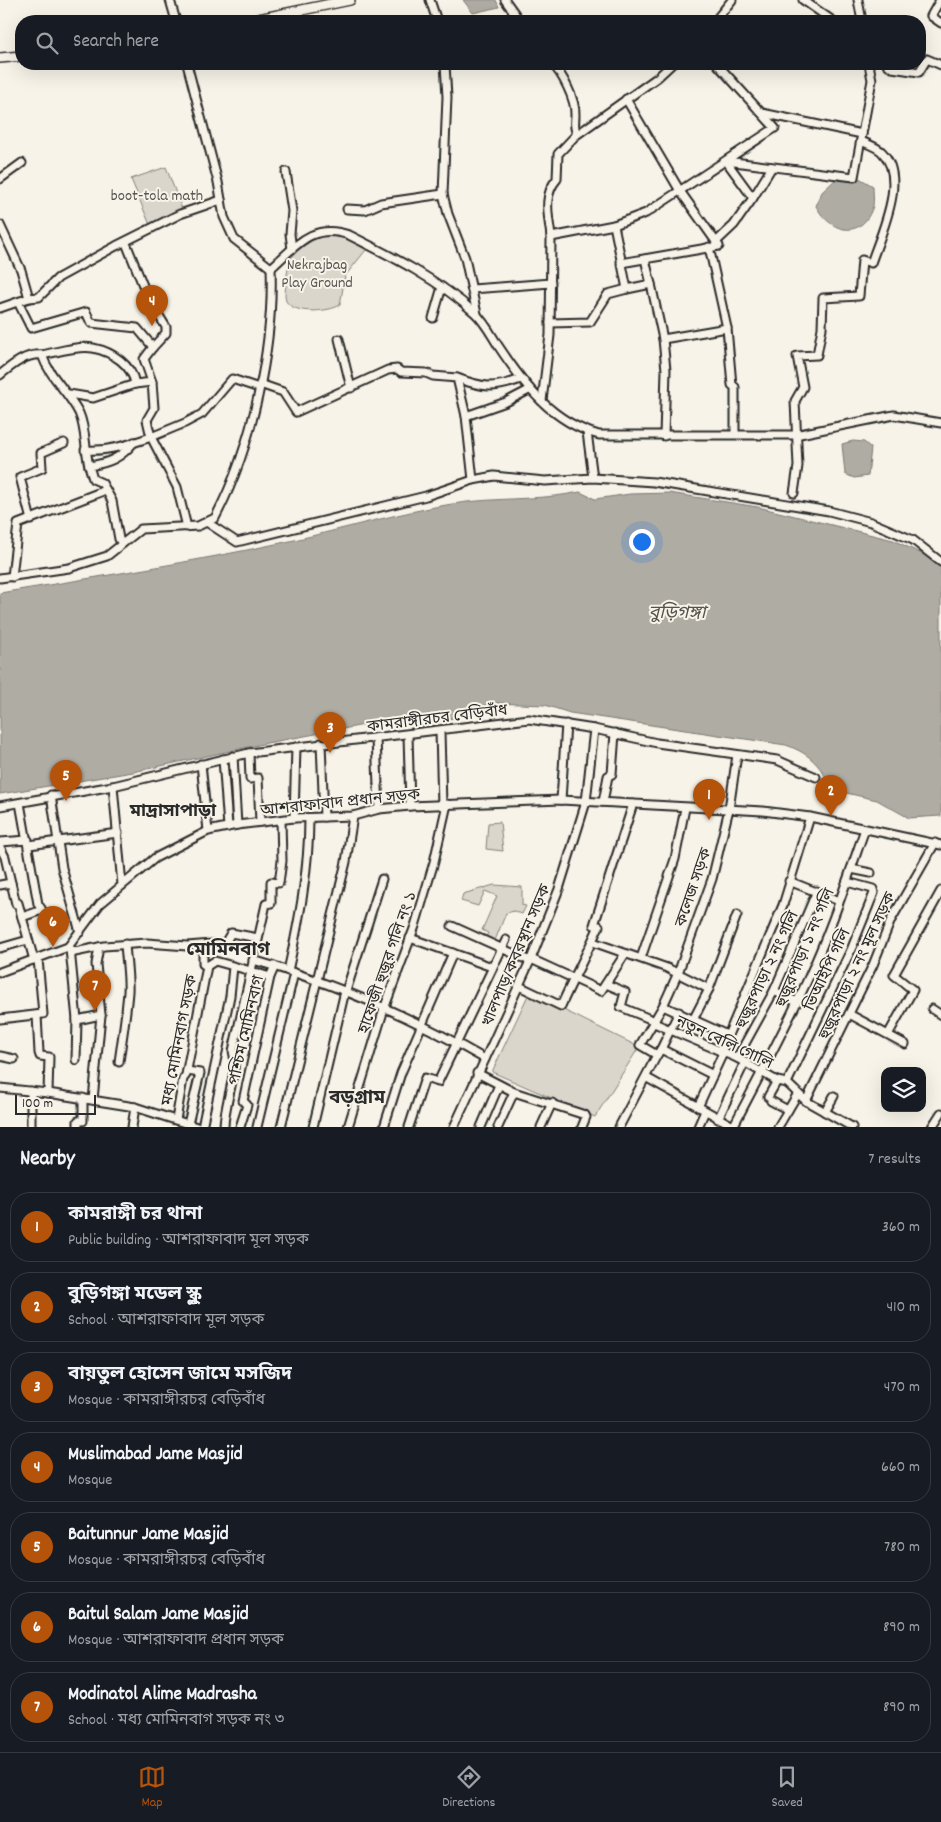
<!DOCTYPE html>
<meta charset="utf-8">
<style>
:root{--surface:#171b24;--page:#242831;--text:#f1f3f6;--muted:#9ea1a6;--line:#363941;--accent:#b45309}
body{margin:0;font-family:Dekko,"Noto Sans Bengali",sans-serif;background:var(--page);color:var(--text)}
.controls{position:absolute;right:15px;bottom:15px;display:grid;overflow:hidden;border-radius:10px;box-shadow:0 5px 20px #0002}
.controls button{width:45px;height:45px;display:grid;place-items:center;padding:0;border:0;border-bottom:1px solid var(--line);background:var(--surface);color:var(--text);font:25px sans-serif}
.scale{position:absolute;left:15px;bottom:12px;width:81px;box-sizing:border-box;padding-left:5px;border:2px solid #2b2b2b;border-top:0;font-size:14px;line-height:18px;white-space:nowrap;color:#2b2b2b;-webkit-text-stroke:4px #f7f3e8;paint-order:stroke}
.you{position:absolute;left:641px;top:541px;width:18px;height:18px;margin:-12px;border:4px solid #fff;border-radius:50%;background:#1a73e8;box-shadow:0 0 0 8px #1a73e833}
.badge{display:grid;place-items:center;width:32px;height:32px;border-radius:50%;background:var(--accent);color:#fff;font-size:16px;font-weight:700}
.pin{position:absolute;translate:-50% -41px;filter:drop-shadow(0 1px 2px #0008)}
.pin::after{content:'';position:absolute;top:26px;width:18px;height:15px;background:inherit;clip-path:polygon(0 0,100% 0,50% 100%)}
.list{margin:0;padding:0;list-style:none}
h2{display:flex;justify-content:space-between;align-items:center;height:65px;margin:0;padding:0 20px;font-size:21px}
h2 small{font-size:16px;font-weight:400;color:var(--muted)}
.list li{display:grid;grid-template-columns:32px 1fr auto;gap:15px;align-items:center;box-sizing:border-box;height:70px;margin:0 10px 10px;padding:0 10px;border:1px solid var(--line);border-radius:20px}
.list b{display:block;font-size:19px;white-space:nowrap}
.list p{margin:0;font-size:16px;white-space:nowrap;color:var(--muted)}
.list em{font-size:16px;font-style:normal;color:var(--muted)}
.icon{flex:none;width:28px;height:28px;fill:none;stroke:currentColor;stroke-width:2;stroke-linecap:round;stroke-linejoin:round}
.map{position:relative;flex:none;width:941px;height:1127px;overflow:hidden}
.search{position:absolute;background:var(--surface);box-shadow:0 5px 20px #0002;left:15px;right:15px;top:15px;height:55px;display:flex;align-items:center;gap:12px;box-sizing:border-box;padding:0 18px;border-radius:20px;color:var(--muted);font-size:19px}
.sheet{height:625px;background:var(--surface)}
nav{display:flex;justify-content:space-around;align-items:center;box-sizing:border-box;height:70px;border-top:1px solid var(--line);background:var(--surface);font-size:14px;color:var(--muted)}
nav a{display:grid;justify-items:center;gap:2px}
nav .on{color:var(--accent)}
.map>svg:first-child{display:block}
.green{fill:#dad6cc;stroke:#82807c}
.water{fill:#afaca4;stroke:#7a7874}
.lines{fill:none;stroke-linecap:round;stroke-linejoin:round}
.minor-casing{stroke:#2b2b2b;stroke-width:11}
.major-casing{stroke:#2b2b2b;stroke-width:12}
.minor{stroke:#f7f3e8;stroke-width:7}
.major{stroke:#f7f3e8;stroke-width:9}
.labels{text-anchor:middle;stroke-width:4;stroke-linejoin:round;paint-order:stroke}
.park-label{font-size:16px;fill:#575653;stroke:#f7f3e8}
.street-label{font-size:16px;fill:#2b2b2b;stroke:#f7f3e8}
.water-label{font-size:18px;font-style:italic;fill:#53524f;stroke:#f7f3e8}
.neighbourhood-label{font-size:18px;font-weight:bold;fill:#2b2b2b;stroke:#f7f3e8}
.quarter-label{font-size:19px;font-weight:bold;fill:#2b2b2b;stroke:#f7f3e8}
</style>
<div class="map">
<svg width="941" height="1127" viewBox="0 0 941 1127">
<rect width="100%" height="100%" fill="#f7f3e8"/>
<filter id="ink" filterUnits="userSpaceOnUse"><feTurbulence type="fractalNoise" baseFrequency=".02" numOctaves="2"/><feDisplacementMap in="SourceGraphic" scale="10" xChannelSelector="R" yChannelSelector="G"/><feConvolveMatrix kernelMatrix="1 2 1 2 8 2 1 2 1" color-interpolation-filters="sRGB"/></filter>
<g filter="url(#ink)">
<g class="green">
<path d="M166 167 182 209 150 225 131 179Z"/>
<path d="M325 236C343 236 352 240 366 250L345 276 340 305C329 312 294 315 286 301 284 295 286 287 286 281 289 255 298 241 325 236Z"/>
<path d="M500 822 503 851 486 849 488 823Z"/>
<path d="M494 885 522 887V905L526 906 522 914 514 911 506 913 494 943 485 939 488 933 482 930 497 896 485 891 478 906 461 901 463 894Z"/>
<path d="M529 993 639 1047 595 1117 492 1072Z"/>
</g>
<g class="water">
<path d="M463 0H496L499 7 473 13Z"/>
<path d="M837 178H859L873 186C873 192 874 200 873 206 862 241 830 233 816 206L822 192Z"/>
<path d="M853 441 864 442 871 448 868 476 854 478 845 474 842 444Z"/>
<path d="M580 492 595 499 630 494 669 493 758 507 893 540 941 563V816L909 818 877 800 833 790C820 766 813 755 786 745L570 713 545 705 494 703 453 718 435 721 375 723 267 743 133 772 0 794V593C97 577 194 562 290 541 344 529 397 513 452 504 495 497 537 501 580 492Z"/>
</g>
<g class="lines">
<g class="minor-casing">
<g id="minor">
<path d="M170 0 176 21"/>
<path d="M430 0 437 21"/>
<path d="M505 0 520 21"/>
<path d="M803 0 833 21"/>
<path d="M858 0 862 21"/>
<path d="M940 0 931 16 941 23"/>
<path d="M715 21 732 0"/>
<path d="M187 64 218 182 224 217 234 239 271 268"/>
<path d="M445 64 447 97 443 194 448 214 465 258 477 314"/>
<path d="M552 64C562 73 576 100 575 115 575 123 573 126 577 134"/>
<path d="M887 64 892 68 919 72 927 59 941 65"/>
<path d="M762 113 862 134"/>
<path d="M726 161 854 177 872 80 869 64"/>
<path d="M286 172 292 211 290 234 292 249"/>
<path d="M0 179 22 163"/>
<path d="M753 198 772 167"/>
<path d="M347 209 365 210 381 203 443 194"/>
<path d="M0 225 21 270 29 298 0 308"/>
<path d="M614 225 627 289 651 284 645 259"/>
<path d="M551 237C549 217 542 196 557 179L558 154 575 136 658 77 672 64"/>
<path d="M716 242 734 225 753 198 726 161"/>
<path d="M709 247 727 328 732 385 735 387V434"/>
<path d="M621 263 719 246 680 191 626 99"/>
<path d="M651 284 663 339"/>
<path d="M472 289 551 283"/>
<path d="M29 298 39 297 58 278 116 246 180 214 221 200"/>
<path d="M18 302 31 328 86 312 91 323 137 328 153 347 166 333V327L148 298 126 243"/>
<path d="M433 318 442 287"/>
<path d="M550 323 590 322 608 294 627 289"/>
<path d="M339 339 351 388"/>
<path d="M42 355C57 352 79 345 93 348 113 352 132 365 135 384"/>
<path d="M0 375C11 366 26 353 42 355 50 378 68 391 79 413 86 428 85 450 89 466"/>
<path d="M457 378C483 388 494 389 521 379"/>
<path d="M260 384 283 392 296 412 388 370 397 369 401 372 426 373 433 376 457 378 466 416 506 402 529 390"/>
<path d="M69 394 93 398 135 384 152 382 144 359 153 347"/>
<path d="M542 401 550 335 551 237 614 225 646 213 775 128 717 64"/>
<path d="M466 416 473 480"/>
<path d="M664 436 666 370 663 339 727 328"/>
<path d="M85 450C108 452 130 444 151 437L147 420 154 408 152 382"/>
<path d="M593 478 654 482 829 511 871 522 913 540 941 562"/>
<path d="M794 493 798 466 795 401 803 387 797 356 817 355 822 328 823 298 859 296 862 260 871 263C881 233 908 179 882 152 877 147 868 144 861 141"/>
<path d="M31 520 20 477 42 468 41 453 64 443"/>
<path d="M208 523 237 542 426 496 473 480 494 476 545 481 593 478 587 432"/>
<path d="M187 527 177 487 151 437 185 423 202 414 232 379 259 388"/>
<path d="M122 544 119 539 112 501 102 483 93 479 89 466C109 463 121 458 134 442"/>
<path d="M12 577 18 524 106 490"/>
<path d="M0 578 69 568 107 556 141 529 198 526 215 518C252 448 274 347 271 268 296 246 312 222 349 235 393 257 439 280 475 313 485 322 492 336 499 347 525 386 552 422 599 435H795L894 415 941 423"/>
<path d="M440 731 442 806"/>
<path d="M408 735 410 806"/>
<path d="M376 739 379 809"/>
<path d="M321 743 324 817"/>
<path d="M249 753 250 779 258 778 260 822"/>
<path d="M233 756 237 825"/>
<path d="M223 759 228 827"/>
<path d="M201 764 208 831"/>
<path d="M113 786 122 885"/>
<path d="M51 795 62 868 80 932"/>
<path d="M561 800 566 724"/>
<path d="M603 802 608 776 612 774 615 733"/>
<path d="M20 803 38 904 42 910 22 917"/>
<path d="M0 806 113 786 249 753 529 719 594 729 657 743 777 760 816 777"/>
<path d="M294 818 296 747"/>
<path d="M0 842 28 840"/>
<path d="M29 845 118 833"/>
<path d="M0 847 5 857 16 904 18 903 34 960"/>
<path d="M851 869 871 873"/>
<path d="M789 881 839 901"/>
<path d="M0 885 11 883"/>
<path d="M452 926 530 961"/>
<path d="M410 938 492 967"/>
<path d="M593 942 667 968 709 989"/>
<path d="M203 945V964L207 966 215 961 251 971 233 1051C239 1071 224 1103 224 1127"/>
<path d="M68 947 75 952 104 946 147 943 187 946 225 943 231 933 258 938"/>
<path d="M0 948 28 940"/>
<path d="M70 949 77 1020 76 1060"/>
<path d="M641 958 675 859 685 808"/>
<path d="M531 959 601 991 625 954"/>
<path d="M253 960C334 983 412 1017 485 1059"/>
<path d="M288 971C299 921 309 870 309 818"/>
<path d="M0 972 68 947 100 904 155 858 208 831 237 825 294 818 353 816 379 809 410 806 561 800 763 811 810 817 941 845"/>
<path d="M270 977 251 971 266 904 271 903V882L279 883 282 861 281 820"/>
<path d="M606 984 625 992 621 1007 655 1021"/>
<path d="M519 986 561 1006C573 979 587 953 599 926L594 925 633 804"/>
<path d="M346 991 382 879"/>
<path d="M774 991 797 1002"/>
<path d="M663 1006 727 1035"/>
<path d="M932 1009 941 1015"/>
<path d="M849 1014 905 1044"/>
<path d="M37 1015 39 1053 40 1056 49 1057 48 1093"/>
<path d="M0 1019 43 1014 38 959"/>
<path d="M77 1020 101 1015"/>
<path d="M693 1020 709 989 737 915"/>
<path d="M654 1023 737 1058 777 1081 787 1083 806 1101 852 1127"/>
<path d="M889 1033 913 990 894 975 941 891"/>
<path d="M661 1049 679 1012"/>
<path d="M721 1052 783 905 810 817"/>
<path d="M657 1055 661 1049 713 1075"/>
<path d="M0 1056 14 1059"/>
<path d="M737 1058 774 991 817 891"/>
<path d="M119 1062C122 1040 126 1016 128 992 129 977 126 960 125 944"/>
<path d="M187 1071 200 1073 188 1124"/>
<path d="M477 1073 514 1092 585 1115 586 1117 582 1127"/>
<path d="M647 1078 735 1127"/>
<path d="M787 1083 851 950 874 893 873 889 847 882"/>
<path d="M0 1088 48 1093 135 1107 197 1127"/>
<path d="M31 1091V1127"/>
<path d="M768 1097 777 1081"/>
<path d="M93 1100 101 1015 96 964 99 947"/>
<path d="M771 1101 788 1110"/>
<path d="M806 1101 873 965 891 920 935 843"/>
<path d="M698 1107 723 1053"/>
<path d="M825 1112 834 1096"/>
<path d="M718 1119 745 1062"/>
<path d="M176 1120 183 1079 186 1075 207 966"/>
<path d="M78 1127V1121H83V1098"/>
<path d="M132 1127 135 1107"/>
<path d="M202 1127 230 996 233 967"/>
<path d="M240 1127 247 1105 243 1101 270 977 275 966"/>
<path d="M257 1127 294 973"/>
<path d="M281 1127 346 862 353 816"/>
<path d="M313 1127 345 991"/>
<path d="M348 1127 384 1009 415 926 434 862 447 804"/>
<path d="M384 1127 401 1073 453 953"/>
<path d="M409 1127 425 1078 438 1082 506 940"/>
<path d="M454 1127 531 959 559 889 586 802 594 729"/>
<path d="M481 1127 499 1085"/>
<path d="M498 1127 514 1092"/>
<path d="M541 1127 552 1103"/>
<path d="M619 1127 657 1055 640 1045 663 1006 678 973 712 879 729 809 737 755"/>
<path d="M698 1127 705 1111"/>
<path d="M733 1127C758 1079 784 1031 807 981 830 932 847 880 865 829"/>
<path d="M778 1127 797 1095"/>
<path d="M932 1127 941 1113"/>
</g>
</g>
<g class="major-casing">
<g id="major">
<path d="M249 21 350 0"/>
<path d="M0 58 21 56"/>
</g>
</g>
<use href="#minor" class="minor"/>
<use href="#major" class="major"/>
</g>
</g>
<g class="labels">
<g class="park-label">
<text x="157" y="200">boot-tola math</text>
<text x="317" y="269">Nekrajbag<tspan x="317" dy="18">Play Ground</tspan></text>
</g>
<g class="street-label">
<text transform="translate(437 717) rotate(-7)" y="6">কামরাঙ্গীরচর বেড়িবাঁধ</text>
<text transform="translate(340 801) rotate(-6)" y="6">আশরাফাবাদ প্রধান সড়ক</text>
<text transform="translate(692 887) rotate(-71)" y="6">কলেজ সড়ক</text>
<text transform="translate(804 947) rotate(-67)" y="6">হুজুরপাড়া ১ নং গলি</text>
<text transform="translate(515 955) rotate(-67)" y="6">খালপাড়/কবরস্থান সড়ক</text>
<text transform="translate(386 962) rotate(-71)" y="6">হাফেজী হুজুর গলি নং ১</text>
<text transform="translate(856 965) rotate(-65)" y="6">হুজুরপাড়া ২ নং মূল সড়ক</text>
<text transform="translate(766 969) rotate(-65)" y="6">হুজুরপাড়া ২ নং গলি</text>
<text transform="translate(826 969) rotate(-65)" y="6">ভিআইপি গলি</text>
<text transform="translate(245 1030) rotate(-77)" y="6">পশ্চিম মোমিনবাগ</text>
<text transform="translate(178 1040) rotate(-79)" y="6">মধ্য মোমিনবাগ সড়ক</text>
<text transform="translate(725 1041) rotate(25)" y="6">নতুন বেলি গোলি</text>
</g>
<g class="water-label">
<text x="677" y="618">বুড়িগঙ্গা</text>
</g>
<g class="neighbourhood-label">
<text x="173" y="816">মাদ্রাসাপাড়া</text>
</g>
<g class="quarter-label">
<text x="228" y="955">মোমিনবাগ</text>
<text x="357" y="1103">বড়গ্রাম</text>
</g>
</g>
</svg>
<div class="controls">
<button><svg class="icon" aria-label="layers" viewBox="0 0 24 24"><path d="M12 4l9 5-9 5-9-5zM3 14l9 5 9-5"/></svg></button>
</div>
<div class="scale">100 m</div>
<div class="you"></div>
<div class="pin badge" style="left:709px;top:820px">1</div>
<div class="pin badge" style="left:831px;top:816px">2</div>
<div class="pin badge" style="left:330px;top:753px">3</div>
<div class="pin badge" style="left:152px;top:326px">4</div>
<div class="pin badge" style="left:66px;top:801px">5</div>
<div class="pin badge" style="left:53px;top:947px">6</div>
<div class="pin badge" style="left:95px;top:1011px">7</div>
<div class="search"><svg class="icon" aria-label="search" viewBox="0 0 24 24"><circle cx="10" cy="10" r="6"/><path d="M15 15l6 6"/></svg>Search here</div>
</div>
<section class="sheet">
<h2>Nearby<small>7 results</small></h2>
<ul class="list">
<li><span class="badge">1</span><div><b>কামরাঙ্গী চর থানা</b><p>Public building · আশরাফাবাদ মূল সড়ক</p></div><em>360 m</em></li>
<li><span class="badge">2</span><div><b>বুড়িগঙ্গা মডেল স্কুল</b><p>School · আশরাফাবাদ মূল সড়ক</p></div><em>410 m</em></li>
<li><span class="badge">3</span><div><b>বায়তুল হোসেন জামে মসজিদ</b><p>Mosque · কামরাঙ্গীরচর বেড়িবাঁধ</p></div><em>470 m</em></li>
<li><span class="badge">4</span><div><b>Muslimabad Jame Masjid</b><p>Mosque</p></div><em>660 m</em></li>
<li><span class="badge">5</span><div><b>Baitunnur Jame Masjid</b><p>Mosque · কামরাঙ্গীরচর বেড়িবাঁধ</p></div><em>780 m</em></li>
<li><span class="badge">6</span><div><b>Baitul Salam Jame Masjid</b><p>Mosque · আশরাফাবাদ প্রধান সড়ক</p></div><em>890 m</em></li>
<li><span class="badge">7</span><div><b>Modinatol Alime Madrasha</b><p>School · মধ্য মোমিনবাগ সড়ক নং ৩</p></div><em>890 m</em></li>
</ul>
</section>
<nav>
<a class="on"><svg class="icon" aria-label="map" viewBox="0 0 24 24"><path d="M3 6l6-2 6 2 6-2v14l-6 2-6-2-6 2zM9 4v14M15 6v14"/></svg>Map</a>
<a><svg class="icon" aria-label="directions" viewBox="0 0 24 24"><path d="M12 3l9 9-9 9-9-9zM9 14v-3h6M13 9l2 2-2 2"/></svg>Directions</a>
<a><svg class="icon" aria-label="saved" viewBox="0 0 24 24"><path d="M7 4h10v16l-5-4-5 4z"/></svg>Saved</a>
</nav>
